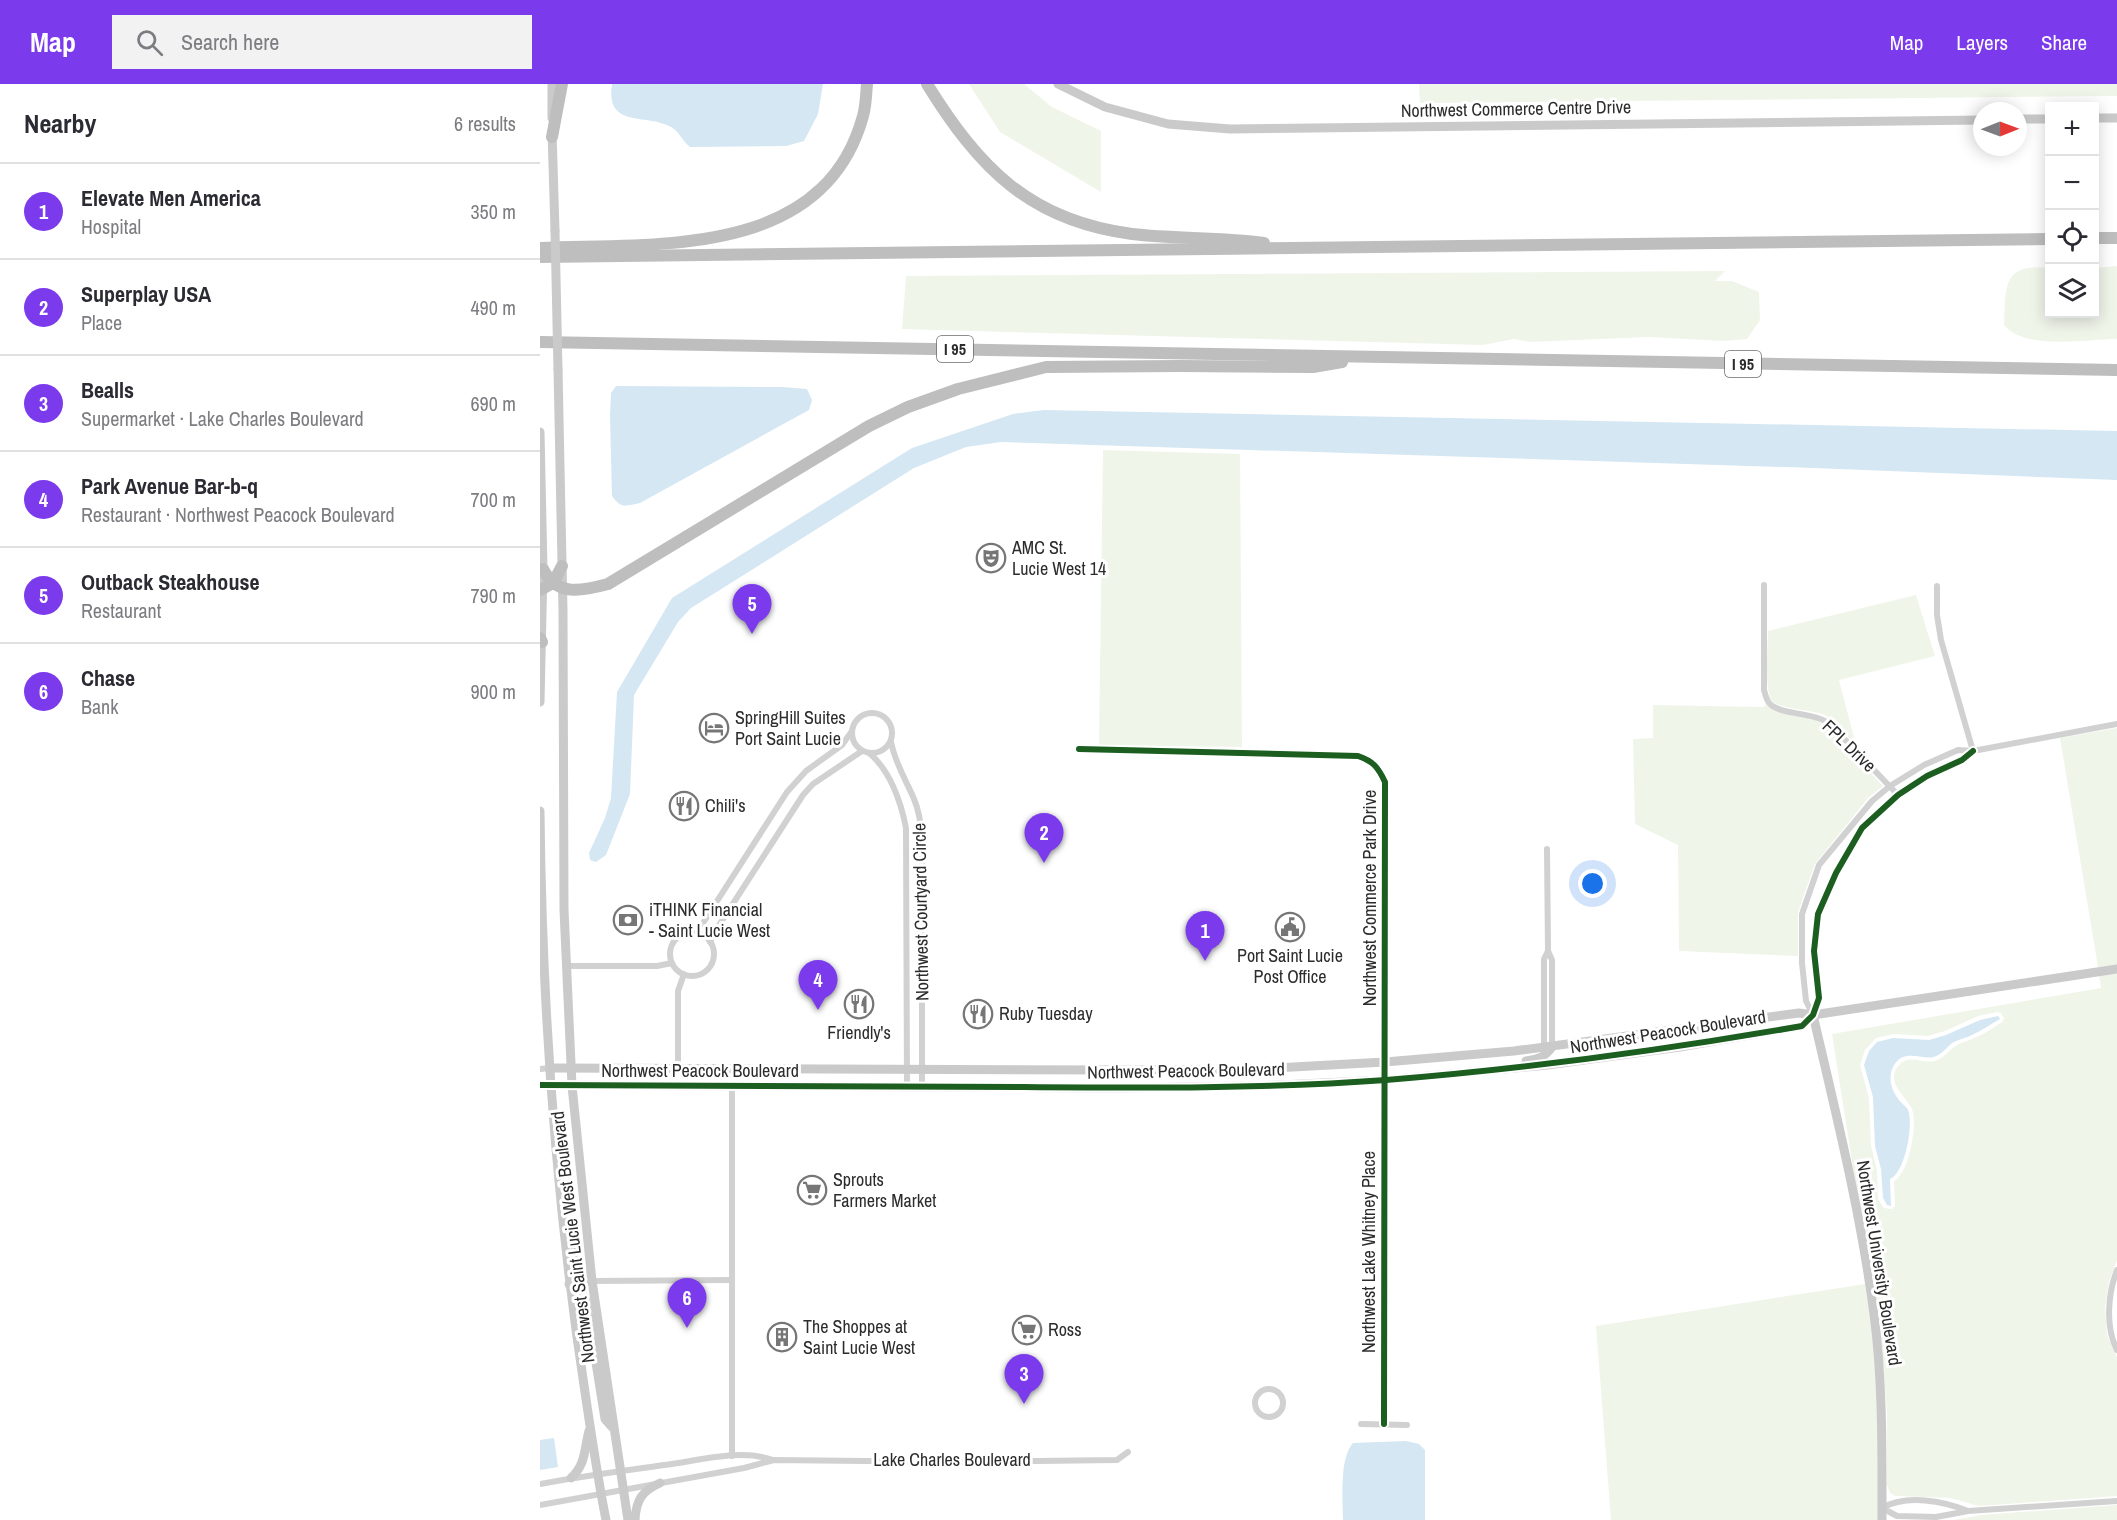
<!DOCTYPE html>
<meta charset="utf-8">
<style>
:root{--surface:#fff;--page:#f2f2f3;--text:#2b2b33;--muted:#7c7c81;--line:#e1e1e2;--accent:#7c3aed}
body{margin:0;font-family:"Archivo Narrow",sans-serif;background:var(--page);color:var(--text)}
.controls{position:absolute;right:18px;top:18px;display:grid;overflow:hidden;border-radius:0px;box-shadow:0 3px 15px #0003}
.controls button{width:54px;height:54px;display:grid;place-items:center;padding:0;border:0;border-bottom:2px solid var(--line);background:var(--surface);color:var(--text);font:30px sans-serif}
.compass{position:absolute;left:1433px;top:18px;width:54px;height:54px;border-radius:50%;background:var(--surface);box-shadow:0 3px 15px #0003;rotate:89deg}
.you{position:absolute;left:1053px;top:800px;width:21px;height:21px;margin:-15px;border:4px solid #fff;border-radius:50%;background:#1a73e8;box-shadow:0 0 0 9px #1a73e833}
.badge{display:grid;place-items:center;width:39px;height:39px;border-radius:50%;background:var(--accent);color:#fff;font-size:20px;font-weight:700}
.pin{position:absolute;translate:-50% -50px;filter:drop-shadow(0 2px 3px #0008)}
.pin::after{content:'';position:absolute;top:32px;width:21px;height:18px;background:inherit;clip-path:polygon(0 0,100% 0,50% 100%)}
.list{margin:0;padding:0;list-style:none}
h2{display:flex;justify-content:space-between;align-items:center;height:78px;margin:0;padding:0 24px;font-size:26px}
h2 small{font-size:20px;font-weight:400;color:var(--muted)}
.list li{display:grid;grid-template-columns:39px 1fr auto;gap:18px;align-items:center;box-sizing:border-box;height:96px;padding:0 24px;border-top:2px solid var(--line)}
.list b{display:block;font-size:22px;white-space:nowrap}
.list p{margin:0;font-size:20px;white-space:nowrap;color:var(--muted)}
.list em{font-size:20px;font-style:normal;color:var(--muted)}
.icon{flex:none;width:33px;height:33px;fill:none;stroke:currentColor;stroke-width:2;stroke-linecap:round;stroke-linejoin:round}
.map{position:relative;flex:none;width:1577px;height:1436px;overflow:hidden}
header{display:flex;align-items:center;gap:36px;box-sizing:border-box;height:84px;padding:0 30px;background:var(--accent);color:#fff}
header strong{font-size:28px}
nav{display:flex;gap:33px;margin-inline-start:auto;font-size:21px}
.search{width:420px;height:54px;background:var(--page);display:flex;align-items:center;gap:15px;box-sizing:border-box;padding:0 21px;border-radius:0px;color:var(--muted);font-size:22px}
main{display:flex}
aside{flex:1;background:var(--surface)}
.map>svg:first-child{display:block}
.green{fill:#f0f5ea;fill-rule:evenodd}
.water{fill:#d4e7f3}
.lines{fill:none;stroke-linecap:round;stroke-linejoin:round}
.street{stroke:#d1d1d1;stroke-width:6}
.secondary{stroke:#cacaca;stroke-width:9}
.highway{stroke:#bebebe;stroke-width:12}
.secondary-bridge{stroke:#cacaca;stroke-width:9}
.cycleway-casing{stroke:#fff;stroke-width:10}
.cycleway{stroke:#1b5e20;stroke-width:6}
.labels{text-anchor:middle;stroke-width:6;stroke-linejoin:round;paint-order:stroke}
.shield{fill:#fff;stroke:#6b6b6b;stroke-width:1.5}
.shield-label{font-size:16px;font-weight:bold;fill:#2c2c2c}
.street-label{font-size:18px;fill:#2c2c2c;stroke:#fff}
.poi-label{font-size:18px;fill:#2c2c2c;stroke:#fff;text-anchor:start}
</style>
<header>
<strong>Map</strong>
<div class="search"><svg class="icon" aria-label="search" viewBox="0 0 24 24"><circle cx="10" cy="10" r="6"/><path d="M15 15l6 6"/></svg>Search here</div>
<nav><a>Map</a><a>Layers</a><a>Share</a></nav>
</header>
<main>
<aside>
<h2>Nearby<small>6 results</small></h2>
<ul class="list">
<li><span class="badge">1</span><div><b>Elevate Men America</b><p>Hospital</p></div><em>350 m</em></li>
<li><span class="badge">2</span><div><b>Superplay USA</b><p>Place</p></div><em>490 m</em></li>
<li><span class="badge">3</span><div><b>Bealls</b><p>Supermarket · Lake Charles Boulevard</p></div><em>690 m</em></li>
<li><span class="badge">4</span><div><b>Park Avenue Bar-b-q</b><p>Restaurant · Northwest Peacock Boulevard</p></div><em>700 m</em></li>
<li><span class="badge">5</span><div><b>Outback Steakhouse</b><p>Restaurant</p></div><em>790 m</em></li>
<li><span class="badge">6</span><div><b>Chase</b><p>Bank</p></div><em>900 m</em></li>
</ul>
</aside>
<div class="map">
<svg width="1577" height="1436" viewBox="0 0 1577 1436">
<rect width="100%" height="100%" fill="#fff"/>
<g class="green">
<path d="M429 0H484L512 23 561 47V108L460 48Z"/>
<path d="M879 0H1577V12L880 19Z"/>
<path d="M1577 182V255C1545 255 1486 267 1464 241 1466 204 1461 179 1509 184L1510 230H1554L1555 184Z"/>
<path d="M1185 187 1175 197H1192L1219 208 1220 236 1207 255 1184 257 1108 253 990 258 974 255 943 261 362 245 366 192Z"/>
<path d="M563 366 700 370 702 663 559 661Z"/>
<path d="M1376 511 1395 572 1299 596 1316 661C1306 651 1295 635 1282 630 1270 626 1240 625 1232 617 1224 606 1228 562 1228 547Z"/>
<path d="M1225 620C1242 635 1269 629 1287 643L1343 702 1328 714 1275 780 1258 828V872L1139 867 1138 761 1095 740 1093 655 1113 654V621L1224 623Z"/>
<path d="M1577 644V881L1558 883 1520 654Z"/>
<path d="M1577 889V1176L1569 1198 1565 1223 1567 1251 1577 1273V1412L1439 1422 1410 1414 1355 1412 1350 1409 1347 1401V1330L1343 1275 1292 950 1561 904 1559 891ZM1457 928 1461 929 1464 934 1462 938C1453 944 1444 950 1434 954 1429 957 1422 958 1417 961 1409 965 1405 974 1395 977 1383 980 1371 970 1360 980 1343 997 1366 1012 1372 1025 1378 1039 1369 1090 1354 1097L1355 1122 1352 1125 1344 1124 1338 1115 1337 1086 1331 1062 1329 1014 1320 981 1325 966 1336 954 1354 950 1388 952 1405 947 1438 932Z"/>
<path d="M1325 1200C1337 1278 1341 1359 1338 1436H1071L1056 1242Z"/>
<path d="M1577 1421V1436H1414L1441 1431Z"/>
</g>
<g class="water">
<path d="M72 0H283L278 30 264 57 246 62 150 63C142 57 139 47 131 43 106 29 65 45 72 0Z"/>
<path d="M76 302 242 303 267 305 272 316 269 326 100 419C86 422 81 425 72 412L70 331 71 309Z"/>
<path d="M504 326 1577 347V396L1274 384 461 358 426 363 374 384 151 524 138 538 94 611 90 710 66 771 56 778 50 776 49 769 65 734 71 714 77 608 132 514 372 364 473 330Z"/>
<path d="M1458 932 1460 935C1451 940 1441 947 1432 951 1426 954 1420 955 1414 958 1408 961 1404 969 1396 972 1384 978 1365 963 1354 981 1347 993 1351 1006 1359 1016 1361 1019 1366 1022 1368 1026 1374 1040 1365 1089 1350 1095L1351 1122 1347 1121 1343 1114 1341 1085 1335 1062 1333 1013 1324 981 1329 967 1337 958 1353 954 1389 956 1406 951 1440 936Z"/>
<path d="M14 1354 18 1383 0 1386V1356Z"/>
<path d="M866 1357 879 1360 885 1366V1436H803C803 1415 799 1375 813 1359Z"/>
</g>
<g class="lines">
<g class="street">
<path d="M1224 501V606C1225 610 1227 617 1230 620 1241 631 1274 628 1290 640L1358 711"/>
<path d="M1397 502V531L1401 556 1433 667"/>
<circle cx="332" cy="649" r="20"/>
<path d="M351 658C355 679 366 696 374 715 379 727 381 740 382 752V1003"/>
<path d="M539 665 818 672C833 677 838 683 845 698L844 1340"/>
<path d="M329 669C350 686 361 718 366 744L367 1003"/>
<path d="M152 848 163 839 247 708 266 687 302 661 312 647"/>
<circle cx="152" cy="870" r="22"/>
<path d="M170 858 176 846 263 711 273 700 322 667"/>
<path d="M1008 867 1012 876V963"/>
<path d="M27 882H117L132 879"/>
<path d="M1273 931 1266 917 1262 879V830L1279 781 1332 717 1350 702 1384 681 1418 666 1433 667 1577 640"/>
<path d="M1273 931 1279 914 1274 867 1278 830 1296 789 1322 744 1358 711 1387 692 1422 676 1432 667"/>
<path d="M1004 963V875L1008 867 1007 765"/>
<path d="M0 985 10 984"/>
<path d="M138 985V907L144 890"/>
<path d="M0 1001H11"/>
<path d="M1577 1186C1568 1209 1565 1243 1577 1266"/>
<path d="M52 1197 192 1196"/>
<circle cx="729" cy="1319" r="14"/>
<path d="M821 1340 867 1341"/>
<path d="M192 1372V1002"/>
<path d="M0 1400C41 1392 82 1387 124 1381 158 1377 200 1364 233 1376"/>
<path d="M0 1421 204 1384 234 1376 417 1378 577 1376 588 1368"/>
<path d="M1428 1427C1403 1417 1367 1410 1342 1424L1357 1432 1396 1433 1428 1427 1577 1417"/>
</g>
<g class="secondary">
<path d="M12 0V34"/>
<path d="M518 0 565 23 628 40 690 45 1442 36"/>
<path d="M1554 34H1577"/>
<path d="M1478 35H1510"/>
<path d="M12 47 15 147"/>
<path d="M18 285 23 527 24 826 32 1002 52 1197 88 1436"/>
<path d="M0 348 3 485 0 618"/>
<path d="M0 727C2 924 16 1121 46 1315 52 1355 58 1396 66 1436"/>
<path d="M1273 931C1296 1030 1321 1129 1334 1231 1343 1299 1342 1367 1342 1436"/>
<path d="M986 977C999 975 1005 973 1012 963"/>
<path d="M10 984 579 986 717 985 845 978 974 967 1259 929 1273 931 1577 885"/>
<path d="M11 1001 577 1004 717 1002 845 996 1007 981 1140 963 1262 942 1273 931"/>
<path d="M30 1147C33 1168 33 1185 52 1197"/>
<path d="M29 1200 41 1208 46 1216 65 1335 72 1343"/>
<path d="M31 1394C46 1380 44 1366 49 1347"/>
<path d="M95 1436C96 1416 102 1407 120 1399"/>
</g>
<g class="highway">
<path d="M387 0C439 84 490 137 592 150 635 155 680 153 724 159"/>
<path d="M12 53 22 0"/>
<path d="M1554 154H1577"/>
<path d="M0 164C117 159 284 175 323 32 326 22 326 10 327 0"/>
<path d="M0 173 1510 155"/>
<path d="M0 258 1577 286"/>
<path d="M3 485C17 513 42 507 68 500L329 342 368 323 418 305 506 283 639 282 773 283 802 278"/>
<path d="M0 506 13 499 22 482"/>
<path d="M0 554 2 558"/>
</g>
<path class="secondary-bridge" d="M15 147 18 285"/>
<g class="cycleway-casing">
<g id="cycleway">
<path d="M539 665 818 672C833 677 838 683 845 698L844 1340"/>
<path d="M0 1001C161 1001 322 1002 483 1003 604 1004 725 1005 846 996 986 985 1124 966 1262 942L1273 931 1279 914 1274 867 1278 830 1296 789 1322 744 1358 711 1387 692 1422 676 1433 667"/>
</g>
</g>
<use href="#cycleway" class="cycleway"/>
</g>
<defs>
<g id="theatre-ring" transform="scale(1.5)"><circle r="9.5" fill="#fff" stroke="#767676" stroke-width="1.5"/><path d="M-5-5.5Q0-4 5-5.5V0Q5 5 0 6Q-5 5-5 0ZM-3.3-2.5H-1v1.5H-3.3ZM1-2.5H3.3v1.5H1ZM-2.8 1Q0 5.5 2.8 1Z" fill="#767676"/></g>
<g id="hotel-ring" transform="scale(1.5)"><circle r="9.5" fill="#fff" stroke="#767676" stroke-width="1.5"/><path d="M-6-4.5h1.5V1H6V5H4.5V3h-9V5H-6ZM-4 0a1.8 1.8 0 1 1 3.6 0ZM.5 0V-2.5h3Q6-2.5 6 0Z" fill="#767676"/></g>
<g id="restaurant-ring" transform="scale(1.5)"><circle r="9.5" fill="#fff" stroke="#767676" stroke-width="1.5"/><path d="M-5-6h1v4h1v-4h1v4h1v-4h1v5L-1.5 .5V6h-2V.5L-5-1ZM5-6V6H3V1.5H1.5Q1.5-4 5-6Z" fill="#767676"/></g>
<g id="bank-ring" transform="scale(1.5)"><circle r="9.5" fill="#fff" stroke="#767676" stroke-width="1.5"/><path d="M-6-4H6V4H-6ZM0-2.3a2.3 2.3 0 1 0 0 4.6a2.3 2.3 0 1 0 0-4.6Z" fill="#767676"/></g>
<g id="civic-ring" transform="scale(1.5)"><circle r="9.5" fill="#fff" stroke="#767676" stroke-width="1.5"/><path d="M-.6-6.5H3V-4.5H.6V-3L4-1V1h2V6H-6V1h2V-1L-.6-3ZM-1.2 2.5V6h2.4V2.5Z" fill="#767676"/></g>
<g id="supermarket-ring" transform="scale(1.5)"><circle r="9.5" fill="#fff" stroke="#767676" stroke-width="1.5"/><path d="M-6-5.5h2.5l.6 2H6L4.5 2H-2.5L-4.4-4H-6ZM-1.5 3.2a1.3 1.3 0 1 0 .1 0ZM3 3.2a1.3 1.3 0 1 0 .1 0Z" fill="#767676"/></g>
<g id="building-ring" transform="scale(1.5)"><circle r="9.5" fill="#fff" stroke="#767676" stroke-width="1.5"/><path d="M-4-6H4V6H1V3H-1V6H-4ZM-2.5-4.3h1.7v1.8h-1.7ZM.8-4.3h1.7v1.8H.8ZM-2.5-1h1.7V.8h-1.7ZM.8-1h1.7V.8H.8Z" fill="#767676"/></g>
</defs>
<g fill-rule="evenodd">
<use href="#theatre-ring" x="451" y="474"/>
<use href="#hotel-ring" x="174" y="644"/>
<use href="#restaurant-ring" x="144" y="722"/>
<use href="#bank-ring" x="88" y="836"/>
<use href="#civic-ring" x="750" y="843"/>
<use href="#restaurant-ring" x="319" y="920"/>
<use href="#restaurant-ring" x="438" y="930"/>
<use href="#supermarket-ring" x="272" y="1106"/>
<use href="#supermarket-ring" x="487" y="1246"/>
<use href="#building-ring" x="242" y="1253"/>
</g>
<g class="labels">
<g class="shield">
<rect x="397" y="252" width="36" height="26" rx="4.5"/>
<rect x="1185" y="267" width="36" height="26" rx="4.5"/>
</g>
<g class="shield-label">
<text x="415" y="271">I 95</text>
<text x="1203" y="286">I 95</text>
</g>
<g class="street-label">
<text transform="translate(976 25) rotate(-1)" y="6">Northwest Commerce Centre Drive</text>
<text transform="translate(1309 662) rotate(44)" y="6">FPL Drive</text>
<text transform="translate(830 814) rotate(-90)" y="6">Northwest Commerce Park Drive</text>
<text transform="translate(381 828) rotate(-91)" y="6">Northwest Courtyard Circle</text>
<text transform="translate(1128 948) rotate(-9)" y="6">Northwest Peacock Boulevard</text>
<text x="160" y="993">Northwest Peacock Boulevard</text>
<text transform="translate(646 987) rotate(-1)" y="6">Northwest Peacock Boulevard</text>
<text transform="translate(33 1153) rotate(-97)" y="6">Northwest Saint Lucie West Boulevard</text>
<text transform="translate(829 1168) rotate(-90)" y="6">Northwest Lake Whitney Place</text>
<text transform="translate(1339 1179) rotate(81)" y="6">Northwest University Boulevard</text>
<text x="412" y="1382">Lake Charles Boulevard</text>
</g>
<g class="poi-label">
<text x="472" y="470">AMC St.<tspan x="472" dy="21">Lucie West 14</tspan></text>
<text x="195" y="640">SpringHill Suites<tspan x="195" dy="21">Port Saint Lucie</tspan></text>
<text x="165" y="728">Chili's</text>
<text x="109" y="832">iTHINK Financial<tspan x="109" dy="21">- Saint Lucie West</tspan></text>
<text x="750" y="878" text-anchor="middle">Port Saint Lucie<tspan x="750" dy="21">Post Office</tspan></text>
<text x="459" y="936">Ruby Tuesday</text>
<text x="319" y="955" text-anchor="middle">Friendly's</text>
<text x="293" y="1102">Sprouts<tspan x="293" dy="21">Farmers Market</tspan></text>
<text x="263" y="1249">The Shoppes at<tspan x="263" dy="21">Saint Lucie West</tspan></text>
<text x="508" y="1252">Ross</text>
</g>
</g>
</svg>
<div class="controls">
<button>+</button>
<button>−</button>
<button><svg class="icon" aria-label="locate" viewBox="0 0 24 24"><circle cx="12" cy="12" r="6"/><path d="M12 2v4M12 18v4M2 12h4M18 12h4"/></svg></button>
<button><svg class="icon" aria-label="layers" viewBox="0 0 24 24"><path d="M12 4l9 5-9 5-9-5zM3 14l9 5 9-5"/></svg></button>
</div>
<svg class="compass" viewBox="-18 -18 36 36"><path d="M0-13l5 13h-10z" fill="#e53935"/><path d="M0 13l5-13h-10z" fill="#7c7c81"/></svg>
<div class="you"></div>
<div class="pin badge" style="left:665px;top:877px">1</div>
<div class="pin badge" style="left:504px;top:779px">2</div>
<div class="pin badge" style="left:484px;top:1320px">3</div>
<div class="pin badge" style="left:278px;top:926px">4</div>
<div class="pin badge" style="left:212px;top:550px">5</div>
<div class="pin badge" style="left:147px;top:1244px">6</div>
</div>
</main>
